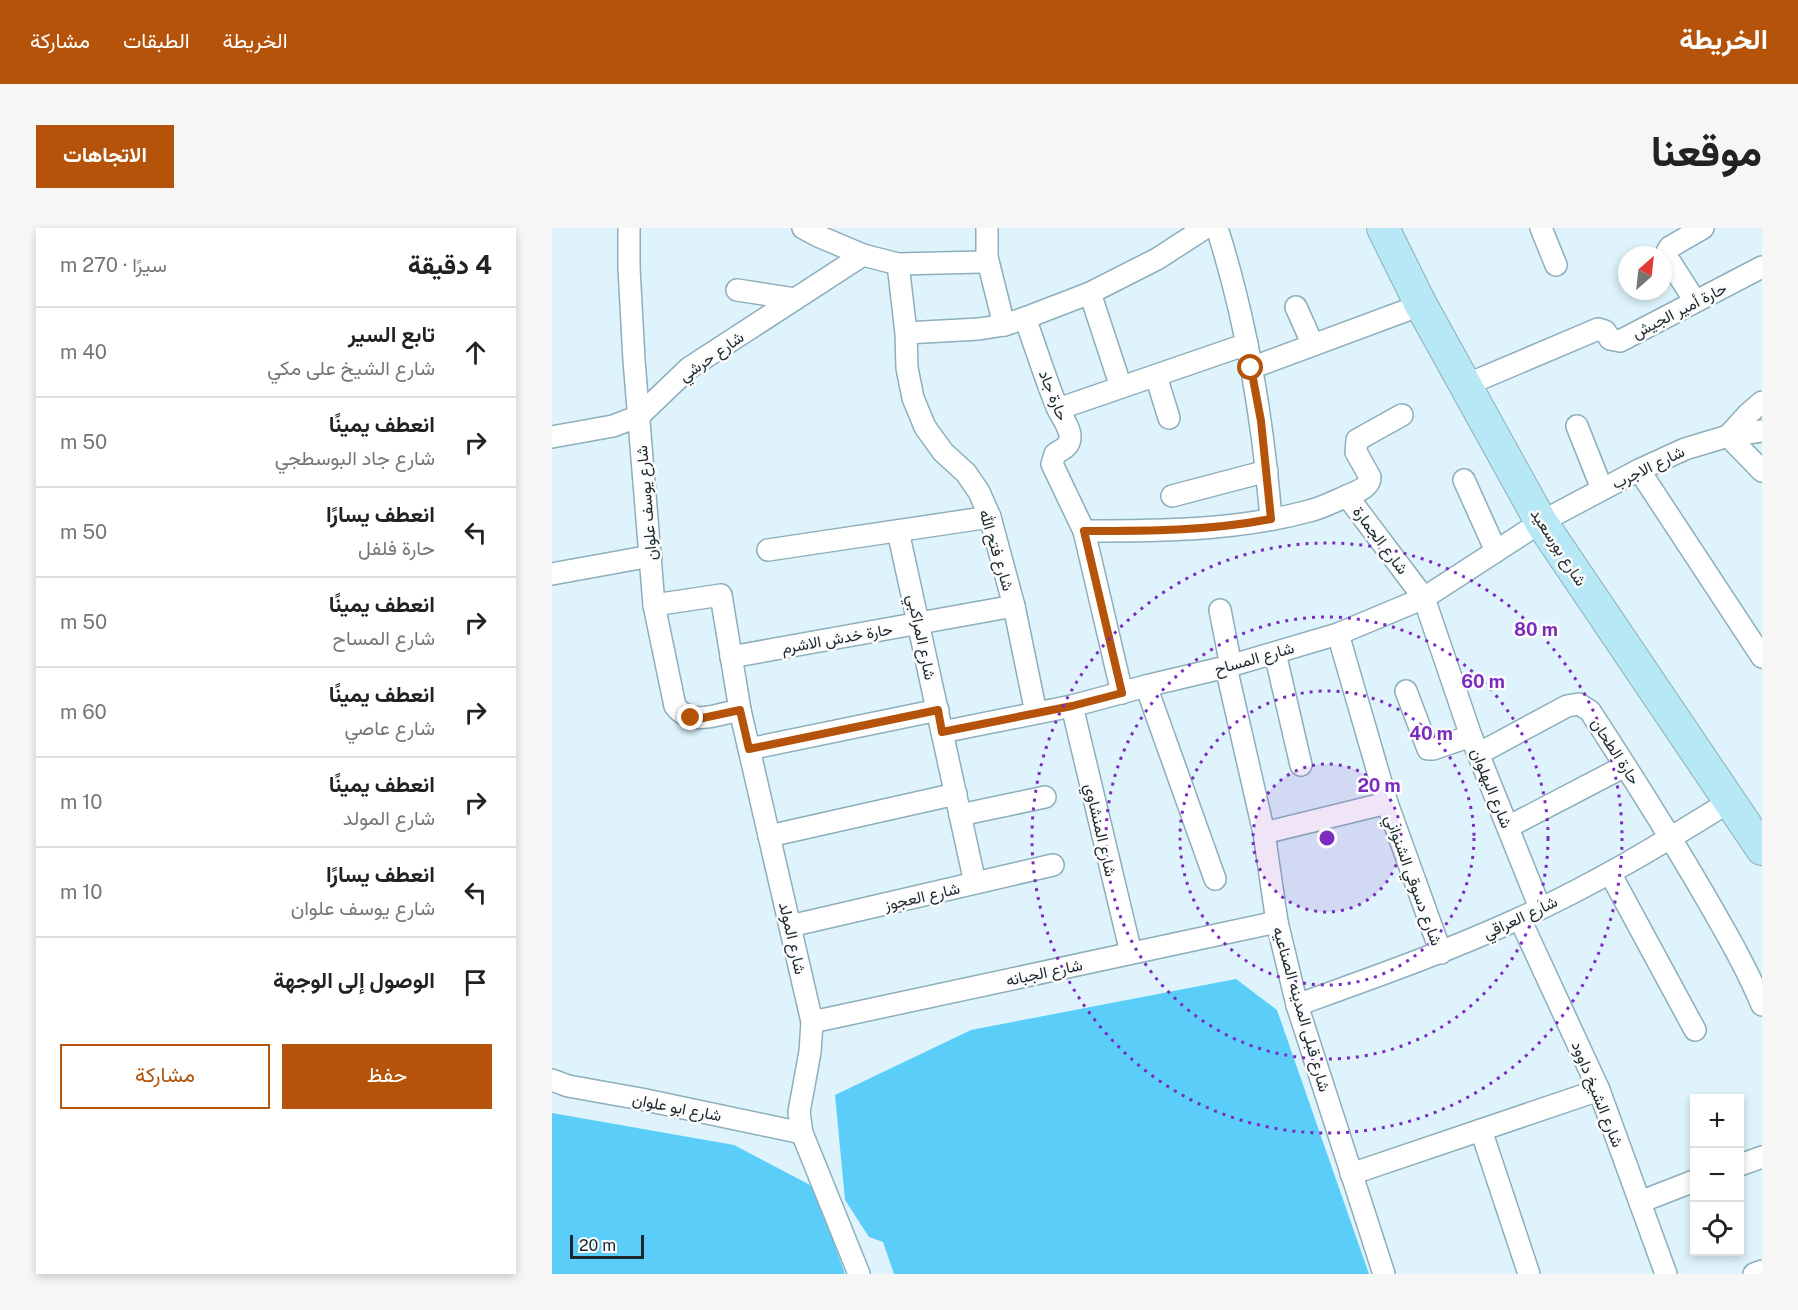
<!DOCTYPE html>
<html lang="ar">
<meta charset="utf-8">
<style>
:root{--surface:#fff;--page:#f6f6f6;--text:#222;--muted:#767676;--line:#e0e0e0;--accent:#b45309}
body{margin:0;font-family:"Public Sans",Vazirmatn,sans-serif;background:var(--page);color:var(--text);direction:rtl}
.controls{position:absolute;right:18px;bottom:18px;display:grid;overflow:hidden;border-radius:0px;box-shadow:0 3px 9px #0003}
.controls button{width:54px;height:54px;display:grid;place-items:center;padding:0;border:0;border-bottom:2px solid var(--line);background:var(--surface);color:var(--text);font:30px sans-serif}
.compass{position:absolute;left:1066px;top:18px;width:54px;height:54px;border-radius:50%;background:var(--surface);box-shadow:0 3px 9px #0003;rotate:27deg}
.scale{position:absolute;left:18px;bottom:15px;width:74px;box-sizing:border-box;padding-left:6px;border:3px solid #1b282d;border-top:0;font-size:16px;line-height:21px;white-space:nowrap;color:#1b282d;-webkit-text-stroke:4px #fcfcfc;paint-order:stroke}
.stop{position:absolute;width:18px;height:18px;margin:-14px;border:4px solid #b45309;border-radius:50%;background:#fff}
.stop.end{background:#b45309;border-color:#fff;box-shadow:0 2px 6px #0008}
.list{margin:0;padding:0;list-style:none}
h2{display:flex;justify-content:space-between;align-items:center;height:78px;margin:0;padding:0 24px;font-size:26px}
h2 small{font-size:20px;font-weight:400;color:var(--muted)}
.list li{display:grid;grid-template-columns:39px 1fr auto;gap:18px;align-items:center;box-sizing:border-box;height:90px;padding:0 24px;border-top:2px solid var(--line)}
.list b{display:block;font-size:22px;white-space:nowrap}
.list p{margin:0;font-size:20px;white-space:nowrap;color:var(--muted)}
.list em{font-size:20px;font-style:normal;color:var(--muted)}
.actions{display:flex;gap:12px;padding:18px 24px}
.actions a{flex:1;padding:14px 0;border:2px solid var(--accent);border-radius:0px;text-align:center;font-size:21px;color:var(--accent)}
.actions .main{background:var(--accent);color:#fff}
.icon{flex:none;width:33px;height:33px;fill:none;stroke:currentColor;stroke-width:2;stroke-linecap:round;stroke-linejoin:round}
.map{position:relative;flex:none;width:1210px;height:1046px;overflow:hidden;direction:ltr;border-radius:0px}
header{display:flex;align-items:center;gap:36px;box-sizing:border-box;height:84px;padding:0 30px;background:var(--accent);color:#fff}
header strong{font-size:28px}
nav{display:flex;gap:33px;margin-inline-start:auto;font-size:21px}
.intro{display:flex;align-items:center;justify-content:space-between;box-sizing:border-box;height:144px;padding:0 36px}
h1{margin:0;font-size:42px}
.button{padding:15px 27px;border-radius:0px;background:var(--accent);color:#fff;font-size:21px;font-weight:700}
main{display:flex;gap:36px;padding:0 36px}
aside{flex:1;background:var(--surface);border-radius:0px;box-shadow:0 3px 9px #0003}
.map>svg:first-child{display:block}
.green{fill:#5acef8}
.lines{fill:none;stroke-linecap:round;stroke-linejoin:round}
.street-casing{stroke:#8daebc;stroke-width:24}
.secondary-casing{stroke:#8daebc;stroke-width:34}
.street{stroke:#fff;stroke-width:21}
.secondary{stroke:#b7e8f6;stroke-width:32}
.route{stroke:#b45309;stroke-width:8}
.ring{fill:none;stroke:#7b2cbf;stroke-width:3;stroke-dasharray:3 6}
.labels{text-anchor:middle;stroke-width:5;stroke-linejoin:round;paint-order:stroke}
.street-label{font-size:16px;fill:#1b282d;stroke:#fcfcfc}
.centre{fill:#7b2cbf;stroke:#fcfcfc;stroke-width:3}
.ring-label{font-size:18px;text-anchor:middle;font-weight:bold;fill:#7b2cbf;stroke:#fcfcfc;stroke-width:5;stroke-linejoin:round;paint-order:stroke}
</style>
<header>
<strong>الخريطة</strong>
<nav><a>الخريطة</a><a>الطبقات</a><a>مشاركة</a></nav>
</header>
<div class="intro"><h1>موقعنا</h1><a class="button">الاتجاهات</a></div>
<main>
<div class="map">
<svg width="1210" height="1046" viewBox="0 0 1210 1046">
<rect width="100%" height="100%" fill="#def3fb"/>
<g class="green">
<path d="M684 751 725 782 817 1046H342L331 1014 317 1009 293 972 283 867 419 802Z"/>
<path d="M0 885 182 917 262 959 293 1046H0Z"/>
</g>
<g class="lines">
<g class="street-casing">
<g id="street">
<path d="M77 0V40L82 132 102 377 123 478C139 499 166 486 188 482"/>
<path d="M251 0 266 8 311 27 346 36 430 34 435 29V0"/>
<path d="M665 0C695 94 711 193 719 291"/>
<path d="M989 0 1004 37"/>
<path d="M435 29 452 97"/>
<path d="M346 36 354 105 355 140 361 170 373 199 391 224 414 245 427 264 438 289 462 378 484 485"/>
<path d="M185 62 243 71"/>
<path d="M538 65 569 159"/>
<path d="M1143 73 1115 29V24L1118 19 1151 0"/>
<path d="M744 79 761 117"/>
<path d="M473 90C484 120 493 150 505 179 509 188 518 199 518 209 518 219 510 221 503 226L500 236 532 303 570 465"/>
<path d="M354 105 427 101 452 97 473 90 538 65 605 31 653 0"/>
<path d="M699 140 869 77"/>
<path d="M604 148 617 190"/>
<path d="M914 157 1046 101 1053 103 1058 111 1068 113 1210 39"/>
<path d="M1210 174 1196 186 1176 208 1210 243"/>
<path d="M506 181 695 116"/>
<path d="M850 187 805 212 804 224 818 249C818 260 804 264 795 268L872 370 919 508 988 680"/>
<path d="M1025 198 1050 261"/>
<path d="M0 209 61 198 87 188 137 140 311 27"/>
<path d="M1087 242 1210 429"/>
<path d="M912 252 944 323"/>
<path d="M620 268 715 243"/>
<path d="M346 303 423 655"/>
<path d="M532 303C607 303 683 303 757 283 770 280 783 273 795 268"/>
<path d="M216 322 438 289"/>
<path d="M0 346 99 328"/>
<path d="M102 377 169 367 188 482 260 794 258 824 247 884 250 905 307 1046"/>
<path d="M668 382 679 438"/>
<path d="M786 406 835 575 889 725"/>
<path d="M723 425 749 537"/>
<path d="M179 429 462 378"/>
<path d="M674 439 712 605 725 694 745 777 832 1046"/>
<path d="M594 458 663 651"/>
<path d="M854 463 876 521H881L919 508"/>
<path d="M520 478 579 725"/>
<path d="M390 504 520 478 594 458 674 439 786 406 872 370 989 294 1087 242 1133 221 1176 208 1210 203"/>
<path d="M197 521 386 482"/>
<path d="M926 526 1015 478 1027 476 1038 483C1079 546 1119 609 1157 675 1176 708 1195 741 1210 777"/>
<path d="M408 587 493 569"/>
<path d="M956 599 1073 538"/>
<path d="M712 605 835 575"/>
<path d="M217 608 404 566"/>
<path d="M1058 645 1143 802"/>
<path d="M968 691 1047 862 1114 1046"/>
<path d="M238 698 501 637"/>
<path d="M745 777C820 750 894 724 966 691 1040 658 1109 616 1177 574"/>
<path d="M260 794 725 694"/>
<path d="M0 852 16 858 89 871 250 905"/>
<path d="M929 902 977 1046"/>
<path d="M1188 937 1210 929"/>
<path d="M799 946 1047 862"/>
<path d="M1088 974 1142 953"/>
<path d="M1202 1046 1210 1043"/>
</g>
</g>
<g class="secondary-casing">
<path id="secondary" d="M831 0 869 77 989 294 1210 621"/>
</g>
<use href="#street" class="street"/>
<use href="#secondary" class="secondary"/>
</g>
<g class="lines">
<path class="route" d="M139 490 146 491 188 482 197 521 386 482 390 504 520 478 570 465 532 303C596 303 656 303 719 291L709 193 699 140"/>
</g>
<circle cx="775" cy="610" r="74" fill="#7b2cbf" fill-opacity=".12"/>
<g class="ring">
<circle cx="775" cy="610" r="74"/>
<circle cx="775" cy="610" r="147"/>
<circle cx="775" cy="610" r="221"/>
<circle cx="775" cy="610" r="295"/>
</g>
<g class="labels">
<g class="street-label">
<text transform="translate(1127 82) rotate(-27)" y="6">حارة أمير الجيش</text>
<text transform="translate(159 128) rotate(-35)" y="6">شارع حرشي</text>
<text transform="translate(502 167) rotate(68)" y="6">حارة جاد</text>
<text transform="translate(1096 239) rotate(-26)" y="6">شارع الاجرب</text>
<text transform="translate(94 275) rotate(-95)" y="6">شارع يوسف علوان</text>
<text transform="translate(829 312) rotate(53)" y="6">شارع الجمارة</text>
<text transform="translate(1007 319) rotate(57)" y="6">شارع بورسعيد</text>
<text transform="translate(445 322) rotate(73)" y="6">شارع فتح الله</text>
<text transform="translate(370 409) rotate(78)" y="6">شارع المراكبي</text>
<text transform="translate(285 410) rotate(-10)" y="6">حارة خدش الاشرم</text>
<text transform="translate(702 430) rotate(-16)" y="6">شارع المساح</text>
<text transform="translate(1064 523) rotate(57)" y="6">حارة الطحان</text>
<text transform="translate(940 560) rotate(68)" y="6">شارع البهلوان</text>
<text transform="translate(549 602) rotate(77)" y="6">شارع المنشاوي</text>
<text transform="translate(862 652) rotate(70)" y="6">شارع دسوقي الشنواني</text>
<text transform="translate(370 668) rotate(-13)" y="6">شارع العجوز</text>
<text transform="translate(968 689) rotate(-25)" y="6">شارع العراقي</text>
<text transform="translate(241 710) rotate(77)" y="6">شارع المولد</text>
<text transform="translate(492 744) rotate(-12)" y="6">شارع الجبانه</text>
<text transform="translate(750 781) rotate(74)" y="6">شارع قبلى المدينه الصناعيه</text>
<text transform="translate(1046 866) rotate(68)" y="6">شارع الشيخ داوود</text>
<text transform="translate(125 879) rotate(11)" y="6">شارع ابو علوان</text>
</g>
</g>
<circle cx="775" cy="610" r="9" class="centre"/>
<g class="ring-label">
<text x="984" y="408">80 m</text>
<text x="931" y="460">60 m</text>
<text x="879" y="512">40 m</text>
<text x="827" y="564">20 m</text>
</g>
</svg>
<div class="controls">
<button>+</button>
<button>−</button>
<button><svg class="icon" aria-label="locate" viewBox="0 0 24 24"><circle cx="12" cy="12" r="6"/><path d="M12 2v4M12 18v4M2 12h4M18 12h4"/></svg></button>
</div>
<svg class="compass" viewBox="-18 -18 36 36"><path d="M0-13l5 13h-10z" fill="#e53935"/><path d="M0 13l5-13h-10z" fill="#767676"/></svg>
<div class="scale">20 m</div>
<div class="stop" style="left:699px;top:140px"></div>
<div class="stop end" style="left:139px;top:490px"></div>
</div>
<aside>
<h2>4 دقيقة<small>سيرًا · 270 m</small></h2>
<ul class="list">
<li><svg class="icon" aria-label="ahead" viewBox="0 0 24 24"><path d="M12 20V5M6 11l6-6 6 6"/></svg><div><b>تابع السير</b><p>شارع الشيخ على مكي</p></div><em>40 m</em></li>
<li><svg class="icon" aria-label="right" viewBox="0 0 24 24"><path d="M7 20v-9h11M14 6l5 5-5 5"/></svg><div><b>انعطف يمينًا</b><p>شارع جاد البوسطجي</p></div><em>50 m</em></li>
<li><svg class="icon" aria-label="left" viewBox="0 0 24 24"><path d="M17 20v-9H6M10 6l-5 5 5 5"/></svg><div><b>انعطف يسارًا</b><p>حارة فلفل</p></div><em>50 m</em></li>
<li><svg class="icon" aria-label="right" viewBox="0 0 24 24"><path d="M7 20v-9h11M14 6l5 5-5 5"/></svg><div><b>انعطف يمينًا</b><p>شارع المساح</p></div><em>50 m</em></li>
<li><svg class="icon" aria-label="right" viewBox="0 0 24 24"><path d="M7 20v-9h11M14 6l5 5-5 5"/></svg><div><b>انعطف يمينًا</b><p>شارع عاصي</p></div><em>60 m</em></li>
<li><svg class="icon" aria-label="right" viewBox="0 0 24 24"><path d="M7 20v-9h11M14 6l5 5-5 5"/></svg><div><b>انعطف يمينًا</b><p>شارع المولد</p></div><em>10 m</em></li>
<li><svg class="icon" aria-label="left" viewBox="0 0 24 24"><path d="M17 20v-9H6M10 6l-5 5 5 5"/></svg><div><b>انعطف يسارًا</b><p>شارع يوسف علوان</p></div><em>10 m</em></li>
<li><svg class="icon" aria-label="arrive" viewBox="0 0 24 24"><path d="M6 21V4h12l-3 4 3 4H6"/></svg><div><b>الوصول إلى الوجهة</b></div></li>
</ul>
<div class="actions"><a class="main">حفظ</a><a>مشاركة</a></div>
</aside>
</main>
